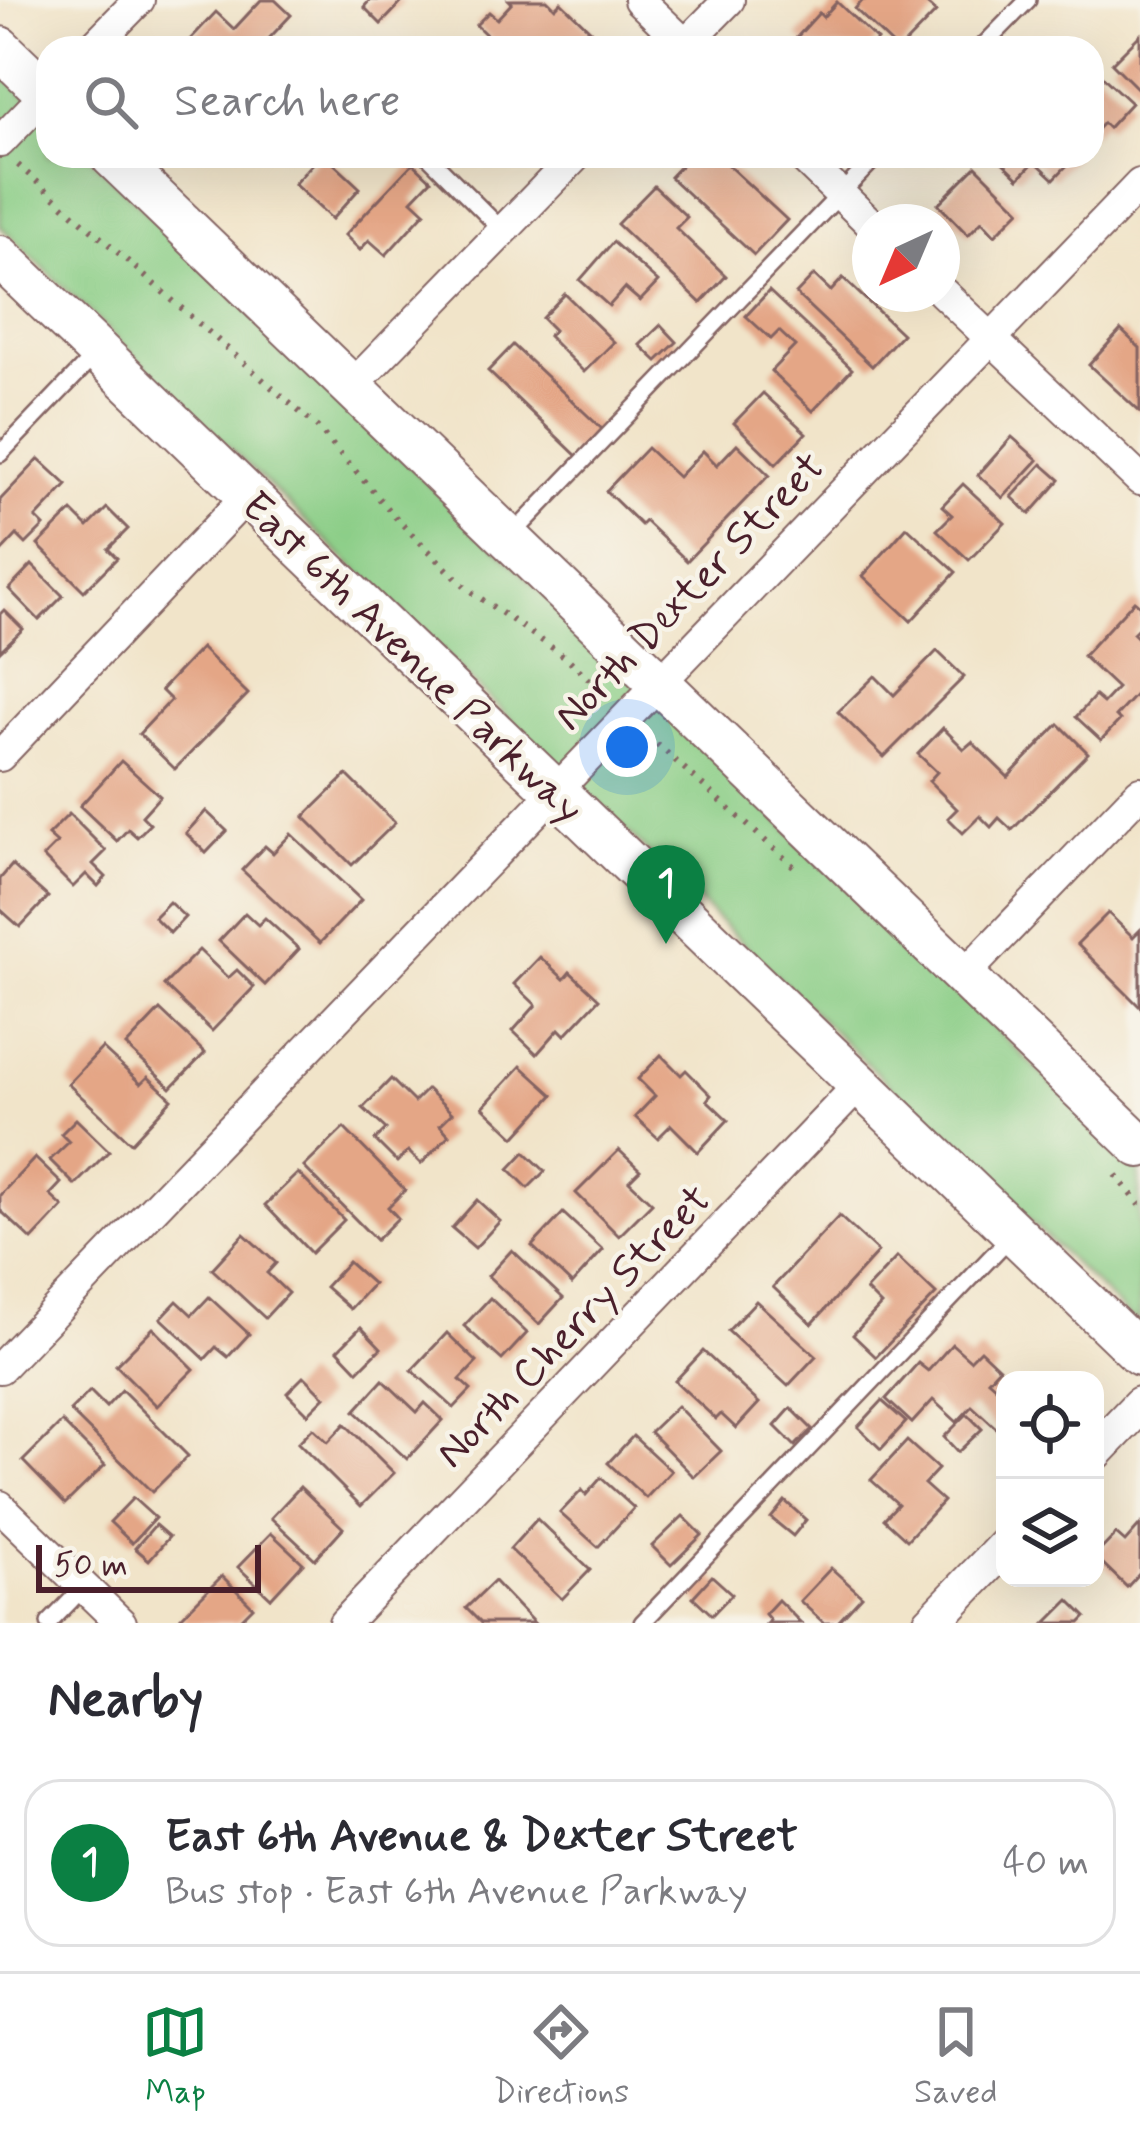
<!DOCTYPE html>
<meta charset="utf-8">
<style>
:root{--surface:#fff;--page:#f2f2f3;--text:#2b2b33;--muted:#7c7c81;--line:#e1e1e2;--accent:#0b8043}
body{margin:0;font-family:Mynerve,sans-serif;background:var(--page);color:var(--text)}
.controls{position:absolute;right:36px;bottom:36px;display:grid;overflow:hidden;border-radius:24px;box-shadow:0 12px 48px #0002}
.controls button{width:108px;height:108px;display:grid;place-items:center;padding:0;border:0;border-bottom:3px solid var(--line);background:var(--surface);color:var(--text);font:60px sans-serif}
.compass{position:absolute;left:852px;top:204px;width:108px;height:108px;border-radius:50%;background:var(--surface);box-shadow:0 12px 48px #0002;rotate:224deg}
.scale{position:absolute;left:36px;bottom:30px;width:225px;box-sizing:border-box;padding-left:12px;border:6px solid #4a1f2b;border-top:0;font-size:33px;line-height:42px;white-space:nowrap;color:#4a1f2b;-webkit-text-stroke:9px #f7f3e8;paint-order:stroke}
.you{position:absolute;left:627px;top:747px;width:42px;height:42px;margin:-30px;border:9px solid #fff;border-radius:50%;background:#1a73e8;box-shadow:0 0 0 18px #1a73e833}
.badge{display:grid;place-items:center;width:78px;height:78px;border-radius:50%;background:var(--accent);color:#fff;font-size:39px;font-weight:700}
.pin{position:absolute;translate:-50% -99px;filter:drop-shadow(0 3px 6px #0008)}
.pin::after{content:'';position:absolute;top:63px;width:42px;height:36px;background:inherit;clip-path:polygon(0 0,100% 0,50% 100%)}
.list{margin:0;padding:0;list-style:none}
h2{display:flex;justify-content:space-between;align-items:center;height:156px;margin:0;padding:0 48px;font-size:51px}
h2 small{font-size:39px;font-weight:400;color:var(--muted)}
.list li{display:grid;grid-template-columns:78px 1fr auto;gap:36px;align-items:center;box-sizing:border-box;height:168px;margin:0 24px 24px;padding:0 24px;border:3px solid var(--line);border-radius:36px}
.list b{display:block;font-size:45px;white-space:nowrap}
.list p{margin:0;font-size:39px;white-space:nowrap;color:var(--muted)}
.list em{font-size:39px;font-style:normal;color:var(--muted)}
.icon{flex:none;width:66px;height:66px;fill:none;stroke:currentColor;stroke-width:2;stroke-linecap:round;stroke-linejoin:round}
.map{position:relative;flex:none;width:1140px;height:1623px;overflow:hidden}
.search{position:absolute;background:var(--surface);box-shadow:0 12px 48px #0002;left:36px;right:36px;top:36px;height:132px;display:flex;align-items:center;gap:30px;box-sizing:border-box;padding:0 42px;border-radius:36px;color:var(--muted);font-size:45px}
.sheet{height:348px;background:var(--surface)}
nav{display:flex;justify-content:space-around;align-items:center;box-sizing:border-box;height:168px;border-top:3px solid var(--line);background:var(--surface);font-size:33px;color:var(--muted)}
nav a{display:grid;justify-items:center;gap:6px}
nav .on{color:var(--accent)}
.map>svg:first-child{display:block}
.green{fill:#8acd86;stroke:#6a7658;stroke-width:3}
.building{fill:#e4a686}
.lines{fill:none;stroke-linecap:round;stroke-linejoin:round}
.service-casing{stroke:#846462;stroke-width:20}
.minor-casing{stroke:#846462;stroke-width:34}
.tertiary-casing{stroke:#846462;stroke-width:40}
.secondary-casing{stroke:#846462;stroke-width:46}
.path{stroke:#846462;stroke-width:6;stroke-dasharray:3 9;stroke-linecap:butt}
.service{stroke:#fff;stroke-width:15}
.minor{stroke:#fff;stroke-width:30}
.tertiary{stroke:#fff;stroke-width:36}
.secondary{stroke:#fff;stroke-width:42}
.labels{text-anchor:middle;stroke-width:9;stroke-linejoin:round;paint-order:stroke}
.street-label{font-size:42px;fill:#4a1f2b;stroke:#f7f3e8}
</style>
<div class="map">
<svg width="1140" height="1623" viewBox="0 0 1140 1623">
<rect width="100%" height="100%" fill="#f7f3e8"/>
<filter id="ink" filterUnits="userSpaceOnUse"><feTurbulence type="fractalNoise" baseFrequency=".00833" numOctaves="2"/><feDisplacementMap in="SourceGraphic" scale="24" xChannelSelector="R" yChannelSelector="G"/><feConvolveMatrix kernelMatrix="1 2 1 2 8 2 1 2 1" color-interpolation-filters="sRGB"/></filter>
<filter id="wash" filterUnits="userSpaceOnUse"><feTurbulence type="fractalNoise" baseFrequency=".004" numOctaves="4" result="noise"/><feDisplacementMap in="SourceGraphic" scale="48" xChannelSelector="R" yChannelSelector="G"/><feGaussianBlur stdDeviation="2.7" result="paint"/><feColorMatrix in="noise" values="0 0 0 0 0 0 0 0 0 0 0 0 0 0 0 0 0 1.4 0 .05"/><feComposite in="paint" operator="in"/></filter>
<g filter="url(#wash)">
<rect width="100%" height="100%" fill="#f1e4c9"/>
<path class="green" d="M0 71 48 117V156H89L1139 1167 1140 1321 1130 1318 0 226Z"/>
<g id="blocks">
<g class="building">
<path d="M261 0H275L291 15 260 48H182L216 12 234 29Z"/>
<path d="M370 0H404L381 24 364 7Z"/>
<path d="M509 0H547L555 8 561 2 596 36 584 48H500L476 25 489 12 497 19 512 3Z"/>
<path d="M863 0H922L936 12 901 48H896L855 9Z"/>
<path d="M837 2 877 40 870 48H810L797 37 819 13 823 17Z"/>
<path d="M1140 35V91L1112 63Z"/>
<path d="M1092 67 1131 103 1108 128 1103 123 1092 135Z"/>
<path d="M320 156H335L331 161 360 188 332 219 294 184Z"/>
<path d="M690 156H718L787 220 754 255 670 177Z"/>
<path d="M996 156H1076L1054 179 1035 161 1019 178Z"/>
<path d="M413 163 431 180 412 200 425 212 386 255 369 240 360 250 345 235Z"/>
<path d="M976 166 1020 210 995 235 982 221 968 235 938 204Z"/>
<path d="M654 186 687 217 676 228 726 276 701 303 617 224Z"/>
<path d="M613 242 658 282 640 301 625 288 609 306 580 280Z"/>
<path d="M814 275 831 291 843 278 902 334 872 366 796 294Z"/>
<path d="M769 291 852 369 813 411 771 371 795 346 779 331 771 339 746 316Z"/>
<path d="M565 294 614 342 584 372 548 336 554 330 542 318Z"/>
<path d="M661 325 677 342 657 361 640 345Z"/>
<path d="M1121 330 1140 348V412L1089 365Z"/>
<path d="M513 345 602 429 577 456 488 371Z"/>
<path d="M763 393 806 433 776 464 734 423Z"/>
<path d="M1012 437 1038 460 1003 498 978 475Z"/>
<path d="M737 444 769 475 687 561 645 521 641 525 606 491 647 448 678 477 703 451 717 465Z"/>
<path d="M39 459 67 485 36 518 44 526 26 544 17 535 0 553V500Z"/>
<path d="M1042 464 1060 480 1030 514 1012 497Z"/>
<path d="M963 484 1005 523 969 560 937 530 952 515 942 506Z"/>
<path d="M107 508 128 529 108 549 117 558 84 591 38 545 72 511 88 527Z"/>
<path d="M907 527 956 572 911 621 863 576Z"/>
<path d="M32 565 63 596 39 620 9 589Z"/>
<path d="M1134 601 1140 606V626L1133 633 1140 640V690L1116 716 1120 720 1101 740 1076 717 1095 696 1103 703 1117 688 1083 656Z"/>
<path d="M4 610 23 629 0 651V614Z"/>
<path d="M201 648 248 694 175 769 139 734 171 700 161 690Z"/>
<path d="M937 651 964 677 884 757 838 712 875 676 894 695Z"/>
<path d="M1059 724 1088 753 1012 830 999 818 991 827 980 816 963 833 948 818 957 809 929 781 937 772 918 754 943 728 964 749 972 742 1008 777Z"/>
<path d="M121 761 160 796 142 816 150 824 137 837 128 829 117 841 80 806Z"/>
<path d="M347 775 395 823 352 865 304 817Z"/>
<path d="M206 811 227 831 206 853 186 833Z"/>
<path d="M69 814 106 851 93 864 106 877 98 886 86 874 73 887 43 857 57 843 48 835Z"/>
<path d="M291 834 361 900 320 943 242 870 265 846 273 853Z"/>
<path d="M12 865 48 897 20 927 0 909V879Z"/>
<path d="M169 902 185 917 170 933 154 917Z"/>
<path d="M245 913 258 925 265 918 299 949 265 985 219 941Z"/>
<path d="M1108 913 1133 937 1140 930V1007L1077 944Z"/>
<path d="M199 950 228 978 237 970 254 987 212 1031 164 985Z"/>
<path d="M540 957 564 979 570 972 599 999 565 1035 559 1029 537 1054 513 1031 536 1005 514 984Z"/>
<path d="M160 1010 205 1053 171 1088 126 1046Z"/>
<path d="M102 1048 141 1084 148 1077 172 1099 131 1143 68 1084Z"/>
<path d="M661 1055 681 1075 686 1070 711 1095 707 1100 728 1120 698 1152 671 1125 658 1138 635 1117 655 1096 638 1079Z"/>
<path d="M521 1066 553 1095 515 1137 483 1107Z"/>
<path d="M391 1079 414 1102 427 1089 452 1113 440 1125 449 1135 421 1164 408 1151 397 1162 375 1140 386 1129 363 1108Z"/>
<path d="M76 1119 109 1151 75 1185 50 1160 69 1142 61 1134Z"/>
<path d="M344 1128 405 1190 388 1207 398 1218 376 1240 304 1167Z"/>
<path d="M619 1150 640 1170 629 1181 652 1203 619 1236 576 1193Z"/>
<path d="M525 1152 545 1171 528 1188 509 1169Z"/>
<path d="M35 1158 61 1183 50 1195 63 1207 32 1240 0 1210V1195Z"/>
<path d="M298 1173 344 1220 311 1253 265 1205Z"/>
<path d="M477 1200 500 1221 475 1248 452 1228Z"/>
<path d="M563 1213 603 1250 572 1284 532 1246Z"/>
<path d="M839 1216 878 1252 812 1324 773 1287Z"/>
<path d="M244 1234 276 1263 267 1273 288 1293 265 1318 212 1269Z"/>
<path d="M512 1250 563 1298 539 1324 488 1276Z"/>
<path d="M897 1257 936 1294 876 1357 853 1335 881 1305 866 1290Z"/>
<path d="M348 1262 373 1284 350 1309 325 1287Z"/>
<path d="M209 1297 249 1334 228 1357 216 1347 205 1359 161 1318 177 1301 192 1315Z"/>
<path d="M490 1298 527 1333 502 1360 464 1326Z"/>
<path d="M756 1301 816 1356 788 1386 728 1331Z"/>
<path d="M361 1327 381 1348 358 1371 338 1350Z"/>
<path d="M153 1328 194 1369 157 1406 116 1365Z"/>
<path d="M447 1333 477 1362 460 1380 471 1390 454 1408 412 1370Z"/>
<path d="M952 1344 970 1360 980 1350 999 1368 988 1380 1005 1395V1436L972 1406 957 1422 933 1400 912 1423 886 1399 918 1363 928 1371Z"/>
<path d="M703 1351 759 1403 736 1428 721 1414 716 1419 675 1381Z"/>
<path d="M304 1376 325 1397 308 1414 287 1393Z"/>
<path d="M383 1380 417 1412 425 1403 443 1420 407 1459 355 1411Z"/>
<path d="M122 1390 188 1456 152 1492 70 1411 90 1391 106 1407Z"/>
<path d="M882 1401 906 1422 881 1449 858 1427Z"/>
<path d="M677 1406 721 1451 694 1477 650 1432Z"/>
<path d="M791 1408 812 1429 795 1446 775 1426Z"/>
<path d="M967 1414 982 1429 958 1452 944 1437Z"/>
<path d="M62 1422 105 1465 65 1504 23 1461Z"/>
<path d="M345 1424 394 1473 361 1506 298 1443 313 1428 328 1442Z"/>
<path d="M633 1436 671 1471 646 1498 608 1463Z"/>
<path d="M907 1441 938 1469 924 1484 943 1501 907 1540 884 1519 898 1504 871 1480Z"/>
<path d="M601 1478 634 1508 598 1547 560 1513 582 1490 586 1495Z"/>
<path d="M300 1487 343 1528 315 1559 271 1518Z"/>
<path d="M133 1498 155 1518 132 1543 110 1522Z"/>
<path d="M785 1501 806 1520 793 1536 771 1518Z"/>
<path d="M683 1516 702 1535 671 1565 652 1546Z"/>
<path d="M537 1519 590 1570 562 1599 510 1549Z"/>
<path d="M155 1525 169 1537 149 1560 135 1548Z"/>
<path d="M1140 1525V1573L1127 1587 1095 1556 1116 1534 1125 1542Z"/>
<path d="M271 1533 303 1563 271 1598 238 1567Z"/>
<path d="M831 1568 862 1596 837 1623H824L800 1601Z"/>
<path d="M222 1576 253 1607 237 1623H187L181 1617Z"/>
<path d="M712 1576 732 1594 712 1615 693 1597Z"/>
<path d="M494 1581 534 1623H481L466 1608Z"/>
<path d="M778 1600 801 1623H767L770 1620 765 1614Z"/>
<path d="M1069 1600 1086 1617 1080 1623H1046Z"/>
</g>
</g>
</g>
<g filter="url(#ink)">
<use href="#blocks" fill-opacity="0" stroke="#846462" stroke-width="3"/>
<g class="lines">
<g class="service-casing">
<g id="service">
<path d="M981 48 1028 0"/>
<path d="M428 156 503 231"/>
<path d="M0 454 96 354"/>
<path d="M513 534 877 156"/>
<path d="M49 1623 84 1587"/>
<path d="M642 1623 1012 1235"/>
</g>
</g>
<g class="minor-casing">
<g id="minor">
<path d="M639 0 689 48"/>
<path d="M92 48 139 0"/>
<path d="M682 48 729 0"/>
<path d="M0 142 48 92"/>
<path d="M801 156 870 223"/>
<path d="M942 292 1140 480"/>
<path d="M351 387 576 156"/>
<path d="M0 756 248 495"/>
<path d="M964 975 1140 792"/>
<path d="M0 1368 1140 184"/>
<path d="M0 1506 121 1623"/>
<path d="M344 1623 860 1084"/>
</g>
</g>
<g class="tertiary-casing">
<g id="tertiary">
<path d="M1095 1452 1140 1405"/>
<path d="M931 1623 1005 1546"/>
</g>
</g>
<g class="secondary-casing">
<g id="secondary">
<path d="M0 48 48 94"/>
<path d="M112 156 1140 1146"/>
<path d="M0 257 1140 1354"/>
</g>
</g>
<g class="path">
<path d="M18 165 317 427 399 521 467 589 567 658 608 697"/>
<path d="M648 736 799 871"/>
<path d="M1116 1175 1140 1205"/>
</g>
<use href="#service" class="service"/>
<use href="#minor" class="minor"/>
<use href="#tertiary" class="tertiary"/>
<use href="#secondary" class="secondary"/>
</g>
</g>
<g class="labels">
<g class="street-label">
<text transform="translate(688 590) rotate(-46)" y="15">North Dexter Street</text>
<text transform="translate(414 656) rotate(44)" y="15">East 6th Avenue Parkway</text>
<text transform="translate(572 1325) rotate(-46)" y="15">North Cherry Street</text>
</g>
</g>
</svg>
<div class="controls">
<button><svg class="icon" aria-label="locate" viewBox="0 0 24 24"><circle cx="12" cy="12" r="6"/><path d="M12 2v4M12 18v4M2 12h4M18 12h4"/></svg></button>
<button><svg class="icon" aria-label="layers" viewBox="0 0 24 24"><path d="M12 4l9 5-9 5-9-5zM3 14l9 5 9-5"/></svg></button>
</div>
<svg class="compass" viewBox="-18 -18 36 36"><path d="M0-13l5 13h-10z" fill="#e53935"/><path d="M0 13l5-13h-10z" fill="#7c7c81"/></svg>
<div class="scale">50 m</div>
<div class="you"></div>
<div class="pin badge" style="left:666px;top:944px">1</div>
<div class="search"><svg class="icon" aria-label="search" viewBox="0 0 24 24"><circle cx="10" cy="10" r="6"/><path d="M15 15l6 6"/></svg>Search here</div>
</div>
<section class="sheet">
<h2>Nearby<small></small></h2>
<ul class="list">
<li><span class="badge">1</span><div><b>East 6th Avenue &amp; Dexter Street</b><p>Bus stop · East 6th Avenue Parkway</p></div><em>40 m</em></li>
</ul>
</section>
<nav>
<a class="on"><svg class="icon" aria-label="map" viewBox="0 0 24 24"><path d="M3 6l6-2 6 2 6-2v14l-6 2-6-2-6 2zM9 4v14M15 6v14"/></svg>Map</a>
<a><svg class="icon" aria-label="directions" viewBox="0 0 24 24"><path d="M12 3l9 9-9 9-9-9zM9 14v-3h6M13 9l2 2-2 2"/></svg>Directions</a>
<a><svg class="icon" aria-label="saved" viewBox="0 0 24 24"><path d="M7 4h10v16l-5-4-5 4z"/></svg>Saved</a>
</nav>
